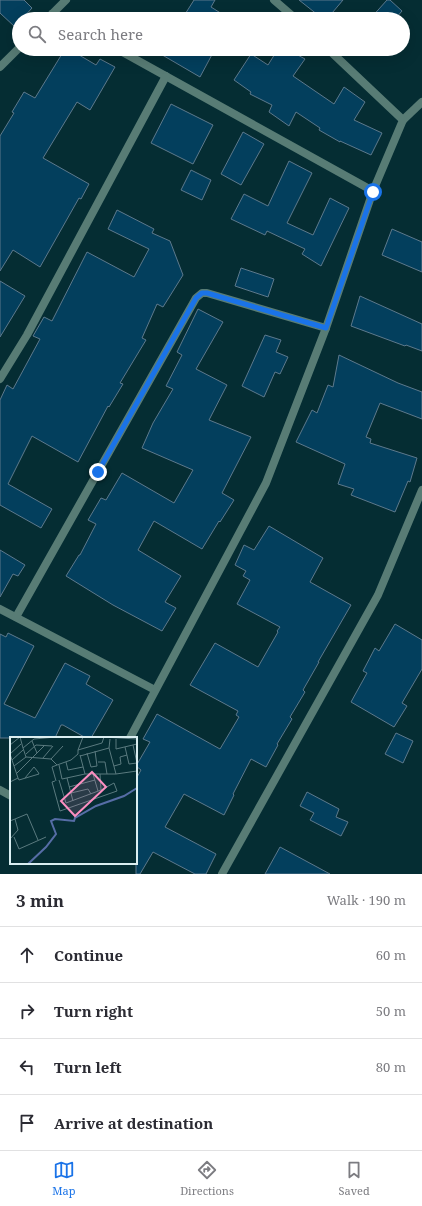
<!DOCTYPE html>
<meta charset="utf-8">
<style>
:root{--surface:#fff;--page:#f2f2f3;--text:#2b2b33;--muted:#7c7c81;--line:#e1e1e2;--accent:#1a73e8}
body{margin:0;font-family:"Noto Serif",serif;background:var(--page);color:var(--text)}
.stop{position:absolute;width:12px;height:12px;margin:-9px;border:3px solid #1a73e8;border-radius:50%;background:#fff}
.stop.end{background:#1a73e8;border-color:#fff;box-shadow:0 1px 4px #0008}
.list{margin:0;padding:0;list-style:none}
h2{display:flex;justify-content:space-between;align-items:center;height:52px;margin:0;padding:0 16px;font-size:17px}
h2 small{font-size:13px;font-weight:400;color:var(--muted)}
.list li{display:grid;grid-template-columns:26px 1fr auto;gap:12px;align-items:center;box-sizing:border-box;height:56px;padding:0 16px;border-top:1px solid var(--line)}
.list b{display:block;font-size:15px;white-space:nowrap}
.list em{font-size:13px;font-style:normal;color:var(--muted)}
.icon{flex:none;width:22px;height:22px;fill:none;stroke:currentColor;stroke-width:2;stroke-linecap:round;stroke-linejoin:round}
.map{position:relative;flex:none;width:422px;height:874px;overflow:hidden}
.search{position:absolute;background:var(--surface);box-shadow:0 4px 16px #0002;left:12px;right:12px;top:12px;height:44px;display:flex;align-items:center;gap:10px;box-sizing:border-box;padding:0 14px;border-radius:22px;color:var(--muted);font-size:15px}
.sheet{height:276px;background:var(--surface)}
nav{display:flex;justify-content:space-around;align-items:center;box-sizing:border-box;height:56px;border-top:1px solid var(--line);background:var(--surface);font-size:11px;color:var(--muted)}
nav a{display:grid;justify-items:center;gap:2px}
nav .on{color:var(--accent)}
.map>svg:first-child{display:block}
.building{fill:#033f5d;stroke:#5d798c}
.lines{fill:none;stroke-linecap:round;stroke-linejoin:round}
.minor{stroke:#587c75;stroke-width:8}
.route{stroke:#1a73e8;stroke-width:5}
.inset-river{fill:none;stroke:#566da6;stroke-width:2}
.inset-road{fill:none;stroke:#5a7a7f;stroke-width:1}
.view{fill:#fc8fc1;fill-opacity:0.15;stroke:#fc8fc1;stroke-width:2}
.inset-edge{fill:none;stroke:#daeef1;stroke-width:2}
</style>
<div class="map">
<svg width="422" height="874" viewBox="0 0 422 874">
<rect width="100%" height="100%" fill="#052d33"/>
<g class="building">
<path d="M0 0H24L32 8 22 19H19V22L15 27 0 13Z"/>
<path d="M194 0H215L211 7 230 19H182Z"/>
<path d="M299 0H343L327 19H323Z"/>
<path d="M387 0H390L402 11 395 19H370Z"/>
<path d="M65 49H69L96 65 100 59 115 67 90 110 77 102 43 158 89 184 81 199 79 198 40 267 13 250 0 271V136L14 113 12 112 24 92 35 98Z"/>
<path d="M152 49H215L200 77Z"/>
<path d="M278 49H287L305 59 293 76 334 104 344 87 365 102 354 120 382 133 371 155 340 141V142L319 130 320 128 296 112 289 126 269 112 272 105 250 94 251 92 234 80 251 54 268 65Z"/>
<path d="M171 104 213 125 193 164 151 143Z"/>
<path d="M243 132 264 144 241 185 221 174Z"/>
<path d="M289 161 312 173 287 223 313 235 330 198 349 208 321 266 302 254 305 249 267 231 265 235 231 219 244 194 268 206Z"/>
<path d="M191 170 211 180 202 200 181 190Z"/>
<path d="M117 210 154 229 152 233 170 241 183 275 163 307 157 304 142 338 146 340 120 383 123 384 109 407 108 406 78 462 32 436 8 484 52 509 41 528 0 505V400L7 385 13 389 40 339 33 336 44 317 52 321 87 252 134 277 149 249 108 229Z"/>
<path d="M392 229 422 242V272L382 255Z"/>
<path d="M241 268 274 279 268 297 235 286Z"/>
<path d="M0 281 25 296 0 337Z"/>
<path d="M360 296 422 324V351L406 345 405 346 351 326Z"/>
<path d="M198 309 223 322 196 369 227 385 209 420 251 437 222 493 234 500 220 522 219 521 202 549 154 521 138 550 181 576 165 602 176 608 162 631 113 605 66 576 79 555H80L96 524 88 520 101 498 106 500 122 473 174 503 193 470 142 448 153 423 173 389 166 386 182 355 177 352Z"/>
<path d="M265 335 281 340 276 352 288 357 280 374 275 372 264 397 242 386Z"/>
<path d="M339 355 398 383 422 392V419L380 403 366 437 371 439 370 443 417 458 410 482 408 481 395 512 351 495 354 489 338 484 345 464 296 442 312 410 317 413 328 385 333 387Z"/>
<path d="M269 526 323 558 310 582 351 605 318 662H319L303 690 305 692 290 717 292 719 277 744 278 745 266 767 251 759 233 794 234 795 224 815 184 794 165 827 216 854 206 874H195L153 852 140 874H136V779L141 770 136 766 150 742 143 739 157 714 220 749 239 717 236 715 238 711 190 685 215 643 258 667 278 632 277 631 280 627 237 604 250 580 243 576 246 571 235 565 244 545 254 550Z"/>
<path d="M0 550 25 565 18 576 13 574 0 597Z"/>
<path d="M395 624 422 640V669L402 703 407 706 394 727 351 702 367 673 363 671 375 648 379 651Z"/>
<path d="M8 633 34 646 4 704 35 718 65 663 90 676 86 684 113 700 91 738H86L63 725H61L55 738H0V634L6 637Z"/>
<path d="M396 733 413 741 403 763 385 754Z"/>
<path d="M307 792 339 809 336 817 348 822 341 836 310 820 314 813 300 806Z"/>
<path d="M280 847 330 874H265Z"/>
</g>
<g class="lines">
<g class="minor">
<path d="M274 0 296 19"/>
<path d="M52 14 62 19"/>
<path d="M47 19 66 0"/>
<path d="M117 49 373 191"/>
<path d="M0 67 19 48"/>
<path d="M403 120 422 102"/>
<path d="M0 379 27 335 166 76"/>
<path d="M0 609 155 690"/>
<path d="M16 617 196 298 202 293H207L326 328"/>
<path d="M130 738 266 483 326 328 373 191 403 120 328 49"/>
<path d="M0 790 11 796"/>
<path d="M222 874 378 595 422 490"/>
</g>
</g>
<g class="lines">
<path class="route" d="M98 472 196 298 202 293H207L326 328 373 192"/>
</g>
<g transform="translate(10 737)">
<rect width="127" height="127" fill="#052d33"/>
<path class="inset-river" d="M18 127 36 110 46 97 41 84 45 82 64 84 65 81 86 69 114 59 127 51"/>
<path class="inset-road" d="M10 0 13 11 24 2 46 0M73 0 68 13 92 6 94 0M93 0 127 2M106 2V12L127 7M22 4 27 16M0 8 10 0M123 8 127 26M115 10 119 27 127 26M77 16 81 30 87 29 85 14M0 17 8 41M0 17 11 7M16 17 26 8 42 9M70 18 75 37M70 19 99 11M16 20 41 22 47 28 61 23 68 17V13M33 21 43 9M41 22 53 9M2 23 13 13M56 25 58 33 73 30M88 25H95L97 37M49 28 52 42M4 29 16 20 13 11M104 29 111 27 110 20 117 18M6 37 34 9M83 37 88 54M106 37 127 34M57 41 63 64M52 42 75 37H106L99 11 100 2M49 43 56 66 91 53 90 37M45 44 42 45 50 74 107 54 104 46 91 53M46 44 42 30 47 28M0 45 8 41 9 43 29 37 28 35 24 30 15 41M59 50 85 43M61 56 78 52 81 57M5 82 17 77 28 103M0 84 5 82 8 93 0 102M4 100 9 112 36 100"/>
<path class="view" d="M82 35 96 50 65 79 51 64Z"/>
<rect width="127" height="127" class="inset-edge"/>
</g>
</svg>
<div class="stop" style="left:373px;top:192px"></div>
<div class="stop end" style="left:98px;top:472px"></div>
<div class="search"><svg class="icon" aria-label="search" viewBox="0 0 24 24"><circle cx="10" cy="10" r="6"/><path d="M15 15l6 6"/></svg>Search here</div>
</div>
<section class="sheet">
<h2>3 min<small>Walk · 190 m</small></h2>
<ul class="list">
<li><svg class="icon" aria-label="ahead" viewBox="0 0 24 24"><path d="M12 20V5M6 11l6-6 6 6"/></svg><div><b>Continue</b></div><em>60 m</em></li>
<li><svg class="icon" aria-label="right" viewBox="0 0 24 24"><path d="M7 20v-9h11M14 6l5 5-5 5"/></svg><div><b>Turn right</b></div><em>50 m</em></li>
<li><svg class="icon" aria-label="left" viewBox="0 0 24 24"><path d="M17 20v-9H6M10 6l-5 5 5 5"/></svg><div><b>Turn left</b></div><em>80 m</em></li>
<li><svg class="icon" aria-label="arrive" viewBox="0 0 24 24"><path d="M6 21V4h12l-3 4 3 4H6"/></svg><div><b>Arrive at destination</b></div></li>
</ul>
</section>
<nav>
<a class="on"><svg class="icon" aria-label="map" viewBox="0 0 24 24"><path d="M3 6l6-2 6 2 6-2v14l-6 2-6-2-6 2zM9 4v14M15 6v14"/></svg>Map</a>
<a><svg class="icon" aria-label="directions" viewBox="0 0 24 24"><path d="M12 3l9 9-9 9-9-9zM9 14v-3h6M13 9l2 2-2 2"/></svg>Directions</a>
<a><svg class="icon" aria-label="saved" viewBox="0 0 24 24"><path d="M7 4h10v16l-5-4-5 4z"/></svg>Saved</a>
</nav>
